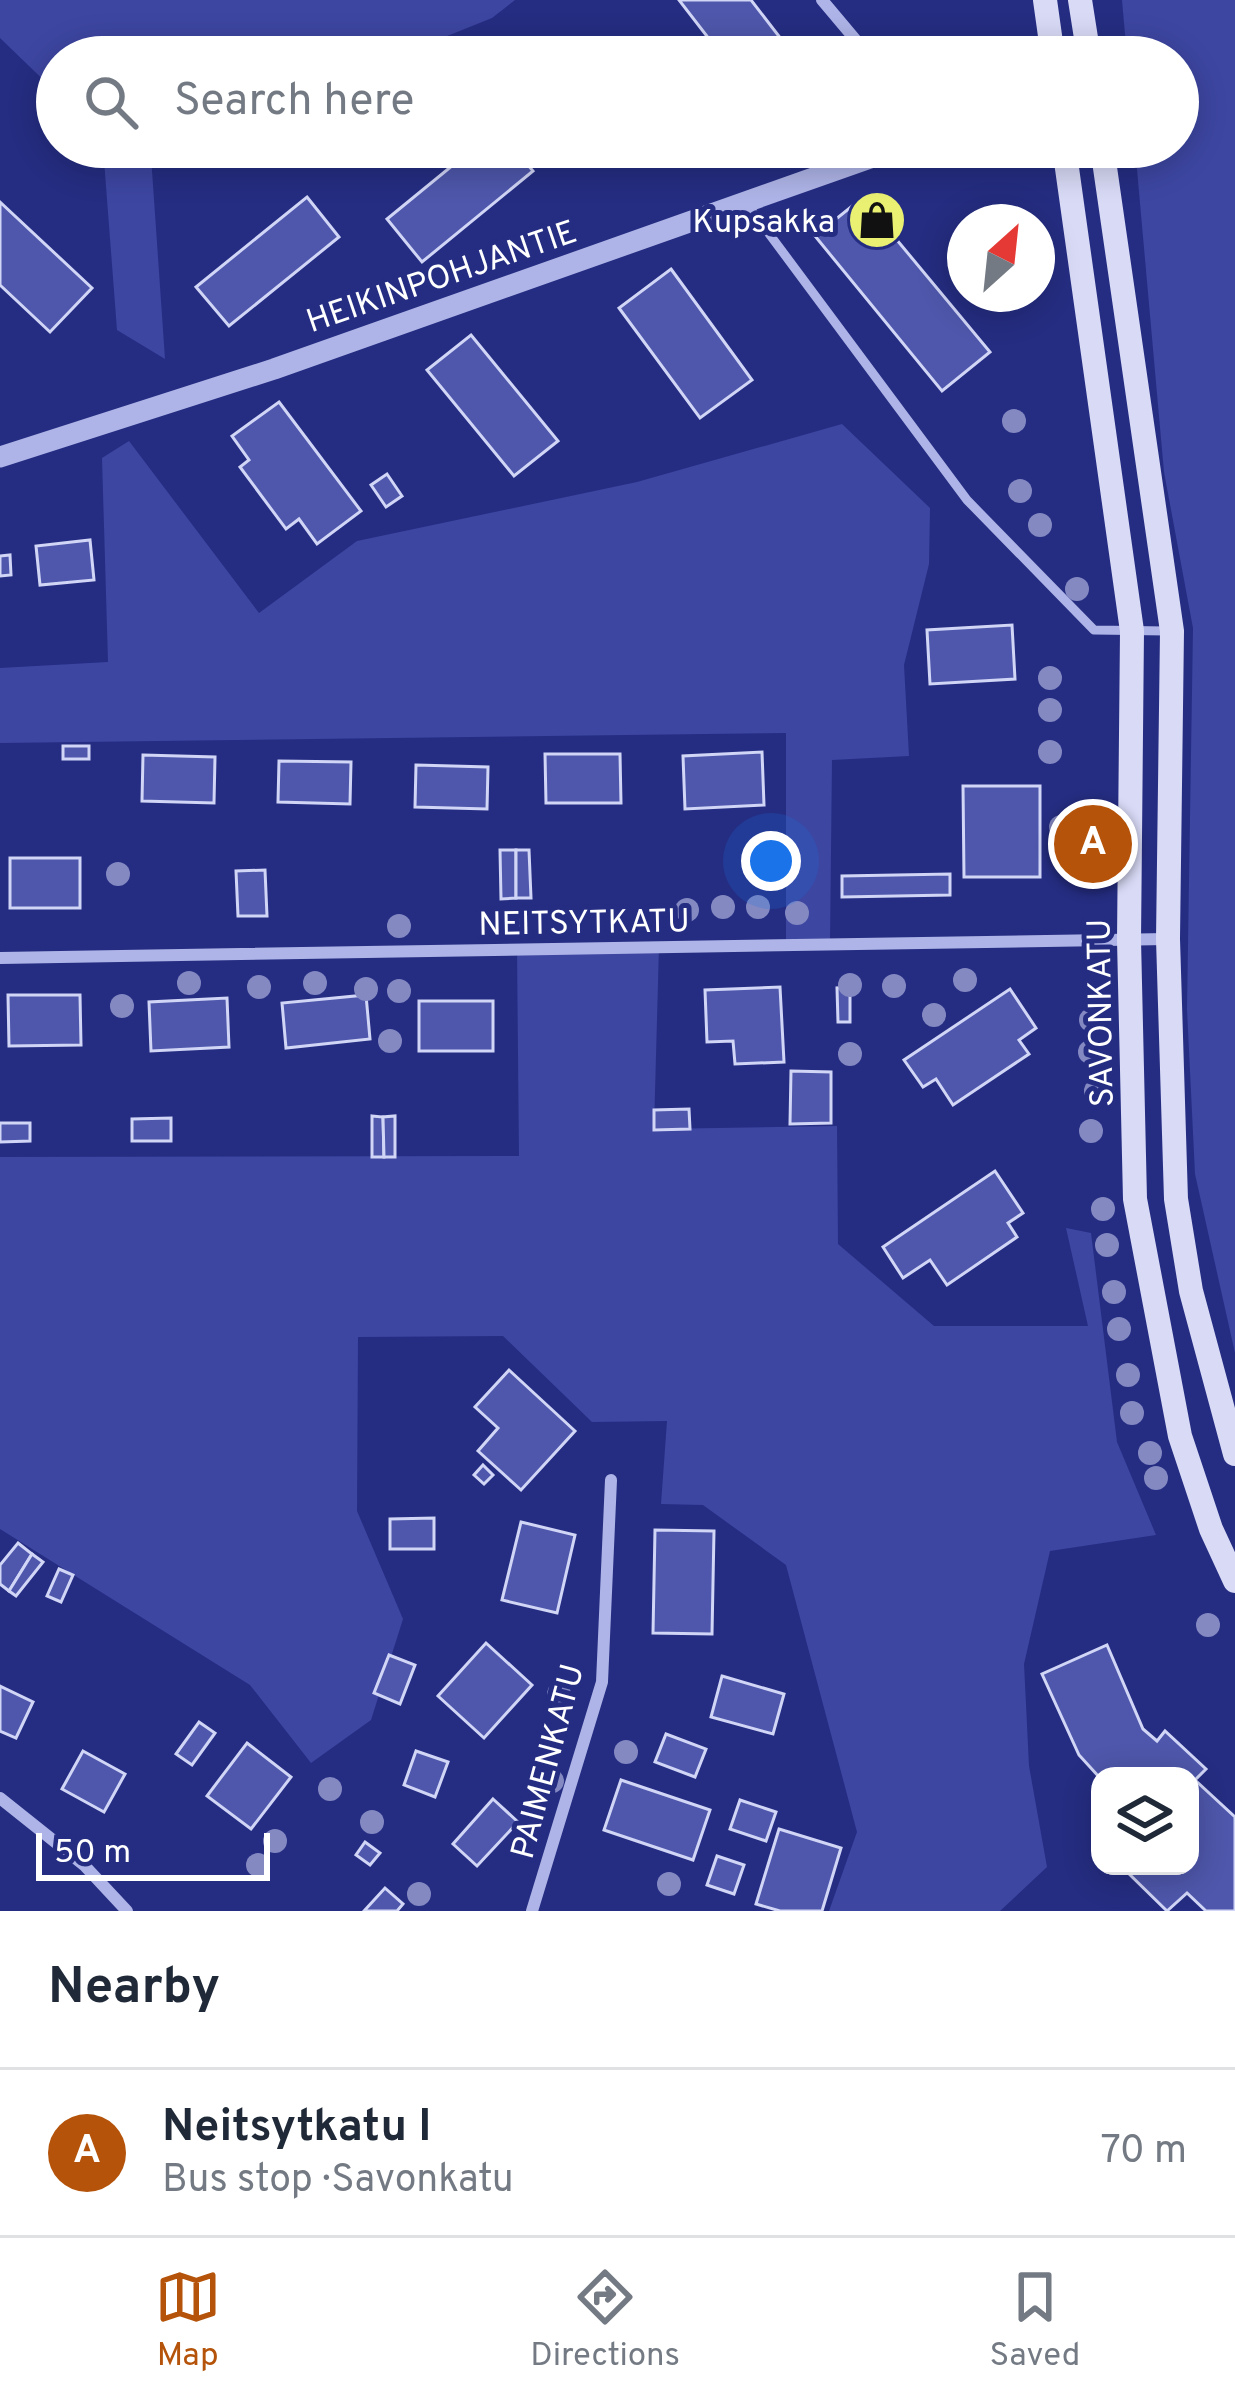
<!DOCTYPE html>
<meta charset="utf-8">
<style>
:root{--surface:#fff;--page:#f6f6f7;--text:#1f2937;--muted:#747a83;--line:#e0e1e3;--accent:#b45309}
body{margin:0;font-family:Overpass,sans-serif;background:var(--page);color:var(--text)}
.controls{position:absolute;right:36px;bottom:36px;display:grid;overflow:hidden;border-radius:24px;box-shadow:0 6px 30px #0003}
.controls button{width:108px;height:108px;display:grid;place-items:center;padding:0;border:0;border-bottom:3px solid var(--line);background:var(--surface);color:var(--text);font:60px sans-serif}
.compass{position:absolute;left:947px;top:204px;width:108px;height:108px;border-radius:50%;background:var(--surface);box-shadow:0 6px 30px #0003;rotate:27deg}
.scale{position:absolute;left:36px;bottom:30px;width:234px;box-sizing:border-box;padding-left:12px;border:6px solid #fff;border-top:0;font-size:33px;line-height:42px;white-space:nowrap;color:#fff;-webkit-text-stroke:9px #252d82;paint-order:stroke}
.you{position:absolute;left:771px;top:861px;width:42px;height:42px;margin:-30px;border:9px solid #fff;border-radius:50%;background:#1a73e8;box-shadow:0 0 0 18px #1a73e833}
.badge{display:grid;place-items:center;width:78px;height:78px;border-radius:50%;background:var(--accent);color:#fff;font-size:39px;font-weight:700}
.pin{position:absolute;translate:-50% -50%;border:6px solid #fff;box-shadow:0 3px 12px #0006}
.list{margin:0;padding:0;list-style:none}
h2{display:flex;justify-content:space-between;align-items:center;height:156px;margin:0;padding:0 48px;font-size:51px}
h2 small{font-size:39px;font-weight:400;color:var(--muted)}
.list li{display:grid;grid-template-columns:78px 1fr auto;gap:36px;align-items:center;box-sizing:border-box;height:168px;padding:0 48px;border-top:3px solid var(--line)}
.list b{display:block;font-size:45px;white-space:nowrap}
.list p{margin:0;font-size:39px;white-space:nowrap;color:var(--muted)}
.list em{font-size:39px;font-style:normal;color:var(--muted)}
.icon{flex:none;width:66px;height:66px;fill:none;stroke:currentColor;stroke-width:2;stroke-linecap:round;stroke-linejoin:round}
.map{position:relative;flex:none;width:1235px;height:1911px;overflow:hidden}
.search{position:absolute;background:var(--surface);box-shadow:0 6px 30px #0003;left:36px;right:36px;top:36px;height:132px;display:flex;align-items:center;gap:30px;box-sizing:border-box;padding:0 42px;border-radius:66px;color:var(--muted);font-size:45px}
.sheet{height:324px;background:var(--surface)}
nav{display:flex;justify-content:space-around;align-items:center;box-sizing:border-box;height:168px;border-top:3px solid var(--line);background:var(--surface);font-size:33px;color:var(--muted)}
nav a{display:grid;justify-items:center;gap:6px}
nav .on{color:var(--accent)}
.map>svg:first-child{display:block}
.green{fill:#3d46a1}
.building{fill:#4e57ab;stroke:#d1d5f6;stroke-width:3}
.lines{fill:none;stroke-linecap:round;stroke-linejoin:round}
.service{stroke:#aeb4e7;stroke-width:9}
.minor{stroke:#aeb4e7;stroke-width:12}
.tertiary{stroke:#aeb4e7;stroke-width:21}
.secondary{stroke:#d8daf6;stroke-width:24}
.tree{fill:#8489c2}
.labels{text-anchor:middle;stroke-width:10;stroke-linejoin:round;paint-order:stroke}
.poi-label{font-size:33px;fill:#fff;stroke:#252d82;text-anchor:end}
.street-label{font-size:33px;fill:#fff;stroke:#252d82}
</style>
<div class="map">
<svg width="1235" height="1911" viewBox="0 0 1235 1911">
<rect width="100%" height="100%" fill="#252d82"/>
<g class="green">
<path d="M0 0H515L492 18 395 57H57V93L0 38Z"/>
<path d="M1122 0H1235V1353L1195 1174 1187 1009 1193 628 1164 472 1135 147H1178V57H1127Z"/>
<path d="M103 147H173L151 156 165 359 117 330Z"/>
<path d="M842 424 930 508 929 564 904 665 909 756 832 760 830 943 786 945V733L0 743V668L108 662 102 458 129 441 259 613 357 541 637 482Z"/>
<path d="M659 946 654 1129 837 1126 838 1244 934 1326H1088L1066 1228 1091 1233 1117 1442 1156 1535 1050 1551 1024 1664 1029 1766 1047 1867 1000 1911H829L857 1832 786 1565 703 1505 661 1504 667 1421 592 1422 503 1336 358 1337 357 1511 403 1619 371 1720 311 1763 250 1685 0 1529V1157L519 1156 517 949Z"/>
</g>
<g class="building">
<path d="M679 0H751L795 57H723Z"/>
<path d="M475 147H513L533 171 422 262 387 219Z"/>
<path d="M307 197 339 237 229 326 196 287Z"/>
<path d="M862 198 990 352 942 391 815 236Z"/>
<path d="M0 202 92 288 50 332 0 285Z"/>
<path d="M671 269 752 380 700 418 619 308Z"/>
<path d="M471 335 558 441 514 476 427 370Z"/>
<path d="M279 402 361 511 317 544 299 519 286 529 240 467 249 460 232 436Z"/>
<path d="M387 474 402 496 386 507 371 485Z"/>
<path d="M90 540 94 580 40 585 36 546Z"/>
<path d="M10 555 11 575 0 576V556Z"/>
<path d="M1012 625 1015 679 930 684 927 630Z"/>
<rect x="63" y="746" width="26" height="13"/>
<path d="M762 752 764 805 685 809 683 756Z"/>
<path d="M545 754H620L621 803H546Z"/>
<path d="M143 755 215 757 214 803 142 801Z"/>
<path d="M279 761 351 762 350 804 278 802Z"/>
<path d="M416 765 488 767 487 809 415 807Z"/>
<path d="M963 786H1040V877H964Z"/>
<path d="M500 850H516V898L501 899Z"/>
<path d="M516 850H529L531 898H516Z"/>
<rect x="10" y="858" width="70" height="50"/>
<path d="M265 870 267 916H238L236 871Z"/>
<path d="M950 874V895L842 897V876Z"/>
<path d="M780 987 784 1062 735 1064 733 1041 707 1042 705 990Z"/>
<path d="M850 987V1022H838L837 988Z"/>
<path d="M1010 989 1036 1028 1019 1040 1029 1054 953 1105 936 1079 923 1087 904 1060Z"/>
<path d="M8 995H80L81 1045 9 1046Z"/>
<path d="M366 995 370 1039 286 1048 282 1003Z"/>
<path d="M227 998 229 1047 151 1051 149 1002Z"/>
<rect x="419" y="1001" width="74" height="50"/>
<path d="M791 1071 831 1072V1123L790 1124Z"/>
<path d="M689 1109 690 1129 654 1130V1110Z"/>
<path d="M372 1116 383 1117 384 1157H372Z"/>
<path d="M395 1116V1157H384L383 1117Z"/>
<path d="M171 1118V1141H132V1119Z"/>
<path d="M0 1123H30V1141L0 1142Z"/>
<path d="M995 1171 1023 1213 1008 1223 1017 1237 947 1285 930 1260 903 1278 883 1247Z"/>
<path d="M509 1370 575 1431 521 1490 478 1451 498 1428 475 1407Z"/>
<path d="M483 1465 493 1475 484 1484 474 1475Z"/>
<path d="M434 1518V1549H390V1519Z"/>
<path d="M521 1522 575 1535 557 1613 502 1600Z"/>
<path d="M655 1530 714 1531 712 1634 653 1633Z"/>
<path d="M18 1543 32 1554 9 1591 0 1584V1565Z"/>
<path d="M32 1554 43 1562 16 1596 9 1591Z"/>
<path d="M59 1569 73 1575 61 1602 47 1596Z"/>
<path d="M486 1643 532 1685 484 1738 438 1696Z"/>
<path d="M1107 1645 1143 1729 1157 1741 1165 1731 1206 1769 1195 1780 1235 1817V1911H1206L1187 1893 1167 1911 1121 1866H1190V1776L1100 1778 1079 1755 1042 1674Z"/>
<path d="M389 1655 415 1665 400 1704 374 1693Z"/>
<path d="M722 1676 784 1694 773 1734 711 1717Z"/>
<path d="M0 1686 33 1702 16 1738 0 1731Z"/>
<path d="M199 1722 215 1733 192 1765 176 1754Z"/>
<path d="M666 1734 706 1749 695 1777 655 1762Z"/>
<path d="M247 1743 291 1777 251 1829 207 1796Z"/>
<path d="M83 1751 125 1774 104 1812 62 1789Z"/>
<path d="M416 1751 448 1762 435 1797 404 1785Z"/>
<path d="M621 1780 710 1810 693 1860 604 1830Z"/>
<path d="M493 1799 518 1822 477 1866 453 1844Z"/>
<path d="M740 1800 776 1812 766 1841 730 1829Z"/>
<path d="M779 1829 841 1848 822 1911H780L756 1904Z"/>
<path d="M365 1842 380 1853 370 1865 356 1855Z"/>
<path d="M717 1856 744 1865 734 1894 707 1885Z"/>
<path d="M385 1888 403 1904 397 1911H364Z"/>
</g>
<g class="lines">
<path class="service" d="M747 204 967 500 1094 630 1167 631"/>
<g class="minor">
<path d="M822 0 870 57"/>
<path d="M0 958 1167 939"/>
<path d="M0 1798 84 1865 127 1911"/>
<path d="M532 1911 602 1682 611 1480"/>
</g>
<path class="tertiary" d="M0 457 274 369 901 147"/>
<g class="secondary">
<path d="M1045 0 1053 57"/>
<path d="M1080 0 1089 57"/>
<path d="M1064 147 1132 631 1129 940 1135 1199 1180 1436 1211 1529 1235 1581"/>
<path d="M1102 147 1172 631 1168 939 1176 1199 1191 1291 1235 1454"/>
</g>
</g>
<g class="tree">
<circle cx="1014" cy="421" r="12"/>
<circle cx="1020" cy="491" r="12"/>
<circle cx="1040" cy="525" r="12"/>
<circle cx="1077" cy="589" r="12"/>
<circle cx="1050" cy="678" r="12"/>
<circle cx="1050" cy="710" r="12"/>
<circle cx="1050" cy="752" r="12"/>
<circle cx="1061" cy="827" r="12"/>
<circle cx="118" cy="874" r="12"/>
<circle cx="723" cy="907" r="12"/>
<circle cx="758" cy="907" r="12"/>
<circle cx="687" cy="910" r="12"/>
<circle cx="797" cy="913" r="12"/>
<circle cx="518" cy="923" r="12"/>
<circle cx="399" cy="926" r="12"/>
<circle cx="965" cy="980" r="12"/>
<circle cx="189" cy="983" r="12"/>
<circle cx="315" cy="983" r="12"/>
<circle cx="850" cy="985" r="12"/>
<circle cx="894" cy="986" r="12"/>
<circle cx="259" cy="987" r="12"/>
<circle cx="366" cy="989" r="12"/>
<circle cx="399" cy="991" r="12"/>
<circle cx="122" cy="1006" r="12"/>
<circle cx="934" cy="1015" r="12"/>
<circle cx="1091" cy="1020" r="12"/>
<circle cx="390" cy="1041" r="12"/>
<circle cx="1090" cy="1052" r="12"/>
<circle cx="850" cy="1054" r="12"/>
<circle cx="1096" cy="1091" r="12"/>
<circle cx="1091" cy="1131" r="12"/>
<circle cx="1103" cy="1209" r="12"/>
<circle cx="1107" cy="1245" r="12"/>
<circle cx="1114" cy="1292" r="12"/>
<circle cx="1119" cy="1329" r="12"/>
<circle cx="1128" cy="1375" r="12"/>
<circle cx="1132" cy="1413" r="12"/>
<circle cx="1150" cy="1453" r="12"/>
<circle cx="1156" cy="1478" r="12"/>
<circle cx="1208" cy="1625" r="12"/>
<circle cx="559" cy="1694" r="12"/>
<circle cx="626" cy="1752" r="12"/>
<circle cx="552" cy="1781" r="12"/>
<circle cx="330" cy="1789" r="12"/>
<circle cx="372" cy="1822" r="12"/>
<circle cx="275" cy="1841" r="12"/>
<circle cx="258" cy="1865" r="12"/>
<circle cx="669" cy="1884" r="12"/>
<circle cx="419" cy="1894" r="12"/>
</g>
<defs>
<g id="shop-disc" transform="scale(3)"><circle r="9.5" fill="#e9f072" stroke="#252d82"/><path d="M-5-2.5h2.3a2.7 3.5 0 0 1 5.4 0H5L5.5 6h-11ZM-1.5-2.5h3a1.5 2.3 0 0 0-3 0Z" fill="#111"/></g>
</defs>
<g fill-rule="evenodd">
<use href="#shop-disc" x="877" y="220"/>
</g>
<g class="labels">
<g class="poi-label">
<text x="835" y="232">Kupsakka</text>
</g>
<g class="street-label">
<text transform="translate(441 275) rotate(-19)" y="12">HEIKINPOHJANTIE</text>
<text transform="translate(584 921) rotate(-1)" y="12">NEITSYTKATU</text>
<text transform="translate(1099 1013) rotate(-91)" y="12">SAVONKATU</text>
<text transform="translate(546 1761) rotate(-75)" y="12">PAIMENKATU</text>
</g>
</g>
</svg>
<div class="controls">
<button><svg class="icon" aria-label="layers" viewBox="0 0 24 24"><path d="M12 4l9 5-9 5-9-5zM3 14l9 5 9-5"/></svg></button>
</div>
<svg class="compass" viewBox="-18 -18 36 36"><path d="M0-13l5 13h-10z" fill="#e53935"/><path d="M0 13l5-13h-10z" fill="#747a83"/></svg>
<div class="scale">50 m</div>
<div class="you"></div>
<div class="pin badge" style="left:1093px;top:844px">A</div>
<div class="search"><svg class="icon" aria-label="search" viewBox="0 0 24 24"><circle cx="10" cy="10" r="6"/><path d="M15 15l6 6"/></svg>Search here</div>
</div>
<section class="sheet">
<h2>Nearby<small></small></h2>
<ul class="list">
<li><span class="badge">A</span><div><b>Neitsytkatu I</b><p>Bus stop · Savonkatu</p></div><em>70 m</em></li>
</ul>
</section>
<nav>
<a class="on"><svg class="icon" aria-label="map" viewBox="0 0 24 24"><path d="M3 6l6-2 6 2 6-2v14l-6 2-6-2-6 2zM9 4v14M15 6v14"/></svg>Map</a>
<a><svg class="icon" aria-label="directions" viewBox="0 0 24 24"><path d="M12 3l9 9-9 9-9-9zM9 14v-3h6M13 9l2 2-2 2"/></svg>Directions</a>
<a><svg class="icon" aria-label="saved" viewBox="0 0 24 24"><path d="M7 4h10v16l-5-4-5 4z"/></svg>Saved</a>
</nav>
